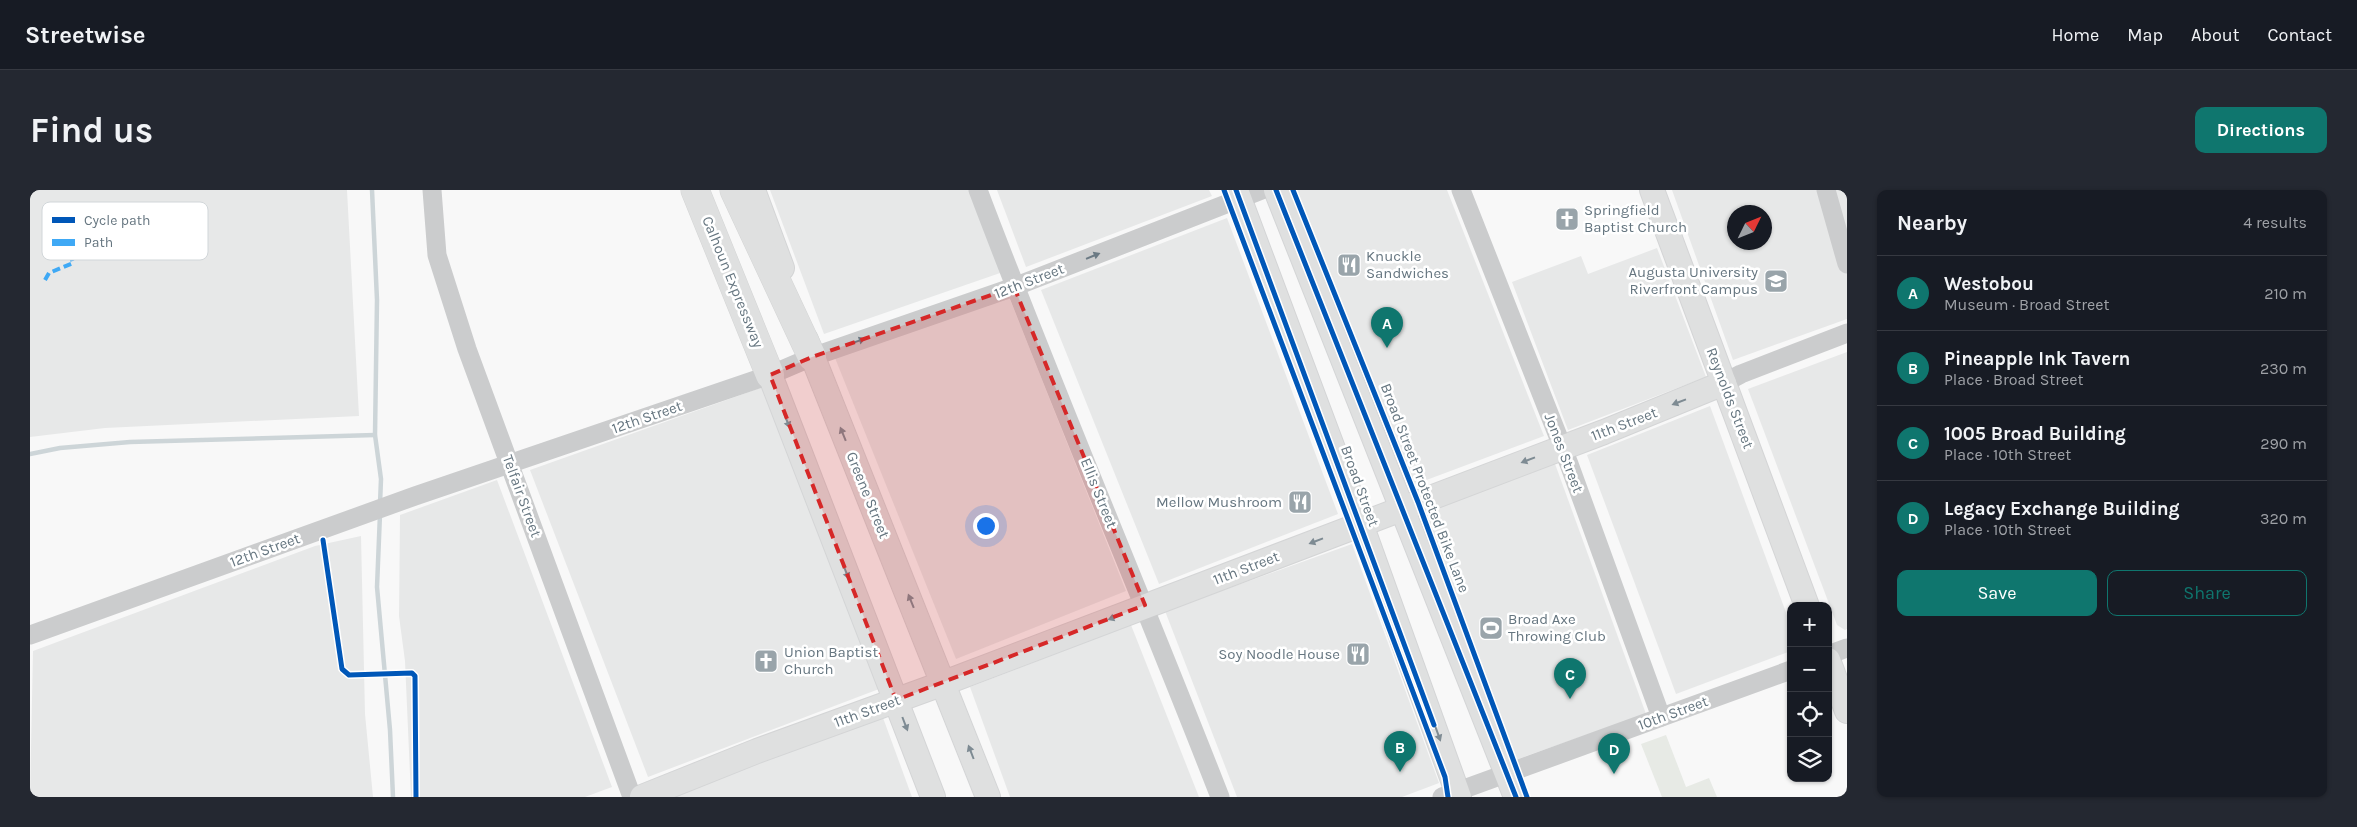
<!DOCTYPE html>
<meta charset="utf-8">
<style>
:root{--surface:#171b24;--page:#242831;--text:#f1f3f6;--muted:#9ea1a6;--line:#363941;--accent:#0f766e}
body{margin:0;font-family:Karla,sans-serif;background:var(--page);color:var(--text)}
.controls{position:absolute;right:15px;bottom:15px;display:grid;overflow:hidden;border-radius:10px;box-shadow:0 1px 4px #0004}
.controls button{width:45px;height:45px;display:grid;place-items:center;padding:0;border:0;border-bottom:1px solid var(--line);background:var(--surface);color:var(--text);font:25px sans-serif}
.compass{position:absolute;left:1697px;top:15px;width:45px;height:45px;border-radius:50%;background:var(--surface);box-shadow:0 1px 4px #0004;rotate:47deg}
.you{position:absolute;left:955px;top:335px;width:18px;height:18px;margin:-12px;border:4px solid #fff;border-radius:50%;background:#1a73e8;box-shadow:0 0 0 8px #1a73e833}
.badge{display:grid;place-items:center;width:32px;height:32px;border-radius:50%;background:var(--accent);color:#fff;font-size:16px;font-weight:700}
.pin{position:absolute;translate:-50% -41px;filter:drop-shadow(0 1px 2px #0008)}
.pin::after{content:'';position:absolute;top:26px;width:18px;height:15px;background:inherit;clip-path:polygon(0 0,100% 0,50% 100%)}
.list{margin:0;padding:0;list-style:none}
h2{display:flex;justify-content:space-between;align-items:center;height:65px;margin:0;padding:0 20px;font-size:21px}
h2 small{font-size:16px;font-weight:400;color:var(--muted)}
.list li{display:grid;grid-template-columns:32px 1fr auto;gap:15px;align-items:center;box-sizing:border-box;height:75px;padding:0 20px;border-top:1px solid var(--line)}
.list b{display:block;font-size:19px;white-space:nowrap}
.list p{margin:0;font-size:16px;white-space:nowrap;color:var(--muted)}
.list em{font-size:16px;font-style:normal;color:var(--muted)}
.actions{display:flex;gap:10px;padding:15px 20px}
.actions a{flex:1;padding:11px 0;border:1px solid var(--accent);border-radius:10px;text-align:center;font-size:18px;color:var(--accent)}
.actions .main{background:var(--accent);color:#fff}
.icon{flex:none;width:28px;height:28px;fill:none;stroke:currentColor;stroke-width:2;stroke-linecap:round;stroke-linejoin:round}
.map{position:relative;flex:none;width:1817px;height:607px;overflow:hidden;border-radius:10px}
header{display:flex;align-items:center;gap:30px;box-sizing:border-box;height:70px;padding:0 25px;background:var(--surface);border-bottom:1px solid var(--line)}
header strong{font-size:24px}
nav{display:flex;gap:28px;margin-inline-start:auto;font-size:18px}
.intro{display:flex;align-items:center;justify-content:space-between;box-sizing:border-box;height:120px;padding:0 30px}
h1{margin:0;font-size:35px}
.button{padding:12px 22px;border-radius:10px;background:var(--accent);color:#fff;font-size:18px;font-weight:700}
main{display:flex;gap:30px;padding:0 30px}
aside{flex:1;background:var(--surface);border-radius:10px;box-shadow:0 1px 4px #0004}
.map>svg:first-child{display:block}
.built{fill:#e7e8e8;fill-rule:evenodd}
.green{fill:#e7eae5}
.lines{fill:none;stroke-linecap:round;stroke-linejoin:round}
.stream{stroke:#cdd5d8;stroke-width:4.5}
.major-casing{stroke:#d4d5d6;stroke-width:26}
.highway-casing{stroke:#d4d5d5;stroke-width:29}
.minor{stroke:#cbcccd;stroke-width:19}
.major{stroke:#dfe0e0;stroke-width:24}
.highway{stroke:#dfe0e0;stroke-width:28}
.quiet{stroke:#3fa9f5;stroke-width:4;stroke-dasharray:8 4;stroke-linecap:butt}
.cycleway-casing{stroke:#fff;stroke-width:8}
.cycleway{stroke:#0057b8;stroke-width:5}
.oneway{fill:#6b7a84}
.oneway2{fill:#7e8b93}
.marked{fill:#d62828;fill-opacity:0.2;stroke:#d62828;stroke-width:4;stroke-dasharray:10 6;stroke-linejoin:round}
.labels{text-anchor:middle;stroke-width:5;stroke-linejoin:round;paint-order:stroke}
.poi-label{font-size:15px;fill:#667680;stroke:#fff;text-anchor:start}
.street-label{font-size:15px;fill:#667680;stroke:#fff}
.key{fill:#fff;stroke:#d1d6d9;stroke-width:1}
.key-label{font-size:14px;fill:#667680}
</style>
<header>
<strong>Streetwise</strong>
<nav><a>Home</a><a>Map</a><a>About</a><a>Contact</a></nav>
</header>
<div class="intro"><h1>Find us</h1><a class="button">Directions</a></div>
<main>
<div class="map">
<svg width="1817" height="607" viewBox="0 0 1817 607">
<rect width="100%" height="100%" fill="#f8f8f8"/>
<g class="built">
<path d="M0 0H317L329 226 75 238 0 247Z"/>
<path d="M740 0H940L973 82 794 144Z"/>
<path d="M967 0H1179L1182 6 996 77Z"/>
<path d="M1265 0H1417L1514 246 1383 295 1262 1Z"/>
<path d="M1642 0H1817V129L1703 170ZM1704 22H1734V52H1704Z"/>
<path d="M1197 28 1308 324 1129 394 1011 100Z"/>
<path d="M1627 58 1676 187 1538 240 1482 92 1551 66 1558 84Z"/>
<path d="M979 107 1096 401 926 469 805 168Z"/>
<path d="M1817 162V439L1815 440 1807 435 1718 199Z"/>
<path d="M733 197 849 499 618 587 500 280Z"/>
<path d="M1680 216 1761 436V461L1646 504 1557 265Z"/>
<path d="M1524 271 1616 524 1485 570 1391 318Z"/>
<path d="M467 290 582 597 555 607H381L375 471 369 426 370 325Z"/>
<path d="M331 346 335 524 343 607H0L3 461 285 356Z"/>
<path d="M1322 354 1409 593 1372 607H1207L1135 421Z"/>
<path d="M1101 435 1169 607H980L940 497Z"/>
<path d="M852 525 882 607H634Z"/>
</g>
<path class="green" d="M1636 545 1656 597 1679 588 1687 607H1632L1611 554Z"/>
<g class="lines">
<g class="stream">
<path d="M342 0 347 110 345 245 351 289 350 314"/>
<path d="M0 264 30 258 100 252 345 245"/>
<path d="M350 324 347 397 360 540 363 607"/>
</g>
<g class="major-casing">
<g id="major">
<path d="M723 0 752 78"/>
<path d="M1206 0 1323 312 1429 607"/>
<path d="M1246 0 1486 607"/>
<path d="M1622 0 1777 416"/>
<path d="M776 150 958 607"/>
<path d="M740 185 903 607"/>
<path d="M1798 470 1817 521"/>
<path d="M612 607 727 561 914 493 1574 242 1694 193"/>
</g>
</g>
<g class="highway-casing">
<g id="highway">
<path d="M665 0 740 185"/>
<path d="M704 0 782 167"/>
</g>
</g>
<g class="minor">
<path d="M402 0 407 65 437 159 602 607"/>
<path d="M948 0C1025 204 1111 404 1190 607"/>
<path d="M1431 0 1539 274 1631 527"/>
<path d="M1796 0 1817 74"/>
<path d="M1694 193 1711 184 1817 143"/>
<path d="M0 445 385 306 740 185 782 167 984 97 1232 0"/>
<path d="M1798 465 1817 458"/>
<path d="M1412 607 1761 480"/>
</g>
<use href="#major" class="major"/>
<use href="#highway" class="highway"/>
<path class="quiet" d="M15 90 19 83 43 73 34 47 88 26"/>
<g class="cycleway-casing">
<g id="cycleway">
<path d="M1194 0 1415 587 1418 607"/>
<path d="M1206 0 1404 535"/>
<path d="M1246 0 1486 607"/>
<path d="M1263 0 1388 312 1497 607"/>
<path d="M293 350 312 479 319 485 382 483 385 486 386 607"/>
</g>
</g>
<use href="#cycleway" class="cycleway"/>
</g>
<defs><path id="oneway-solid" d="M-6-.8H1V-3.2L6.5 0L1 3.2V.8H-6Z" transform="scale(1.25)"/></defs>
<g class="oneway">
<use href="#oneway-solid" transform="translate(1063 66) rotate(-22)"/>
<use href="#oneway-solid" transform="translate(828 151) rotate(-19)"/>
</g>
<g class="oneway2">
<use href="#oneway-solid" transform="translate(1649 212) rotate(159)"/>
<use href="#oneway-solid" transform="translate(757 231) rotate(69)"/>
<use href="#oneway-solid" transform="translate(813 244) rotate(-112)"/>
<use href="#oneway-solid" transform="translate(1498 270) rotate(159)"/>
<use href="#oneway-solid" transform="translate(1286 351) rotate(159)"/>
<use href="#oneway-solid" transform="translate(816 382) rotate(69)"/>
<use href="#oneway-solid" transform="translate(881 411) rotate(-112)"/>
<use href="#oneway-solid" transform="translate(1085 427) rotate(159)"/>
<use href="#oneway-solid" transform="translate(875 534) rotate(69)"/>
<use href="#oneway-solid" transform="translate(1408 544) rotate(70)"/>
<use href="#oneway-solid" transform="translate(941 562) rotate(-111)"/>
</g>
<path class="marked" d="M984 97 1115 415 866 510 740 185 782 167Z"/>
<defs>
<g id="church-square" transform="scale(1.25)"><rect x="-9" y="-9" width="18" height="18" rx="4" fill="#99a4aa" stroke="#fff"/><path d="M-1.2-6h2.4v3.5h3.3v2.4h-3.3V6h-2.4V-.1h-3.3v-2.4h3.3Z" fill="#fff"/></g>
<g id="restaurant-square" transform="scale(1.25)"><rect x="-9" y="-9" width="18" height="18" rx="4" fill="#99a4aa" stroke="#fff"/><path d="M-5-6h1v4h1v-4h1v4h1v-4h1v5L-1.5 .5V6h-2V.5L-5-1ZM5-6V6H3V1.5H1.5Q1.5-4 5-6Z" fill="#fff"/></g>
<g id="university-square" transform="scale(1.25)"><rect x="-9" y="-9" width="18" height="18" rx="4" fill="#99a4aa" stroke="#fff"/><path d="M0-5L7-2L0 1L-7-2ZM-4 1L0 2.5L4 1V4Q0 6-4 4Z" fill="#fff"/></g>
<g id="stadium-square" transform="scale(1.25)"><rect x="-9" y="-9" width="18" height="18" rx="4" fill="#99a4aa" stroke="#fff"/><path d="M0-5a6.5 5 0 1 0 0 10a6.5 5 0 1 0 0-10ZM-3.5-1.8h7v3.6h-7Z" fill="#fff"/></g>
</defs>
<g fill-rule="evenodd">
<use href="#church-square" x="1537" y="29"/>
<use href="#restaurant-square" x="1319" y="75"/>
<use href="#university-square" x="1746" y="91"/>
<use href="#restaurant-square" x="1270" y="312"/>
<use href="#stadium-square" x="1461" y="438"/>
<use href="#restaurant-square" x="1328" y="464"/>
<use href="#church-square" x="736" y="471"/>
</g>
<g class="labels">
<g class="poi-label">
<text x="1554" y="25">Springfield<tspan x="1554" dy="17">Baptist Church</tspan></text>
<text x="1336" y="71">Knuckle<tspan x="1336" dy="17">Sandwiches</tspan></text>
<text x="1728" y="87" text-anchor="end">Augusta University<tspan x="1728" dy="17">Riverfront Campus</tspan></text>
<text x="1252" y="317" text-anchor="end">Mellow Mushroom</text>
<text x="1478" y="434">Broad Axe<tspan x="1478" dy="17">Throwing Club</tspan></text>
<text x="754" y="467">Union Baptist<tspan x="754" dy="17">Church</tspan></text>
<text x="1310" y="469" text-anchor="end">Soy Noodle House</text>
</g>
<g class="street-label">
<text transform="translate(999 91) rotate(-21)" y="5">12th Street</text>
<text transform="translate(703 92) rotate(68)" y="5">Calhoun Expressway</text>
<text transform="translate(1700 208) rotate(69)" y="5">Reynolds Street</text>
<text transform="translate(617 227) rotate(-19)" y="5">12th Street</text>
<text transform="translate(1594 234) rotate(-21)" y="5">11th Street</text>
<text transform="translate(1534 263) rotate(69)" y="5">Jones Street</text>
<text transform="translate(1330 296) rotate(70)" y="5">Broad Street</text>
<text transform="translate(1395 298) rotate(69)" y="5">Broad Street Protected Bike Lane</text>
<text transform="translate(1069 303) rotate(68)" y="5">Ellis Street</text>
<text transform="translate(838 305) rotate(68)" y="5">Greene Street</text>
<text transform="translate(492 306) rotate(70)" y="5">Telfair Street</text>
<text transform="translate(235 360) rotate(-20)" y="5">12th Street</text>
<text transform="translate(1216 378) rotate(-21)" y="5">11th Street</text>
<text transform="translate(837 521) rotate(-20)" y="5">11th Street</text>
<text transform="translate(1643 523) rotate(-20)" y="5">10th Street</text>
</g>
</g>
<rect x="12" y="12" width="166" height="58" rx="8" class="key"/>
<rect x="22" y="27" width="23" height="6" fill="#0057b8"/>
<rect x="22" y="49" width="23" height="7" fill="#3fa9f5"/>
<g class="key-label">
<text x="54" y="35">Cycle path</text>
<text x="54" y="57">Path</text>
</g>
</svg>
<div class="controls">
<button>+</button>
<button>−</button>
<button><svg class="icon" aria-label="locate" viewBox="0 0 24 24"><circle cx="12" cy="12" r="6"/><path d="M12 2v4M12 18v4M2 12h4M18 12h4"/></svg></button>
<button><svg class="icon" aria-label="layers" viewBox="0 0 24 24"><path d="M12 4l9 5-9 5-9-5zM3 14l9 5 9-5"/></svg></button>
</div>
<svg class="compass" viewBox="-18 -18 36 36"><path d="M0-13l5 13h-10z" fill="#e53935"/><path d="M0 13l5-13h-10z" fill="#9ea1a6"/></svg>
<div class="you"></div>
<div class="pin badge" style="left:1357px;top:158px">A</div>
<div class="pin badge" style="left:1370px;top:582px">B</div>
<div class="pin badge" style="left:1540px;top:509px">C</div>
<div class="pin badge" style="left:1584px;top:584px">D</div>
</div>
<aside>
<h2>Nearby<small>4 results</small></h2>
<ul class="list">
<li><span class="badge">A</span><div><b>Westobou</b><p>Museum · Broad Street</p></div><em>210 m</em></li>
<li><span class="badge">B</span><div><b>Pineapple Ink Tavern</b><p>Place · Broad Street</p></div><em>230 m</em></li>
<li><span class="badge">C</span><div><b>1005 Broad Building</b><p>Place · 10th Street</p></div><em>290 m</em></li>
<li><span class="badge">D</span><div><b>Legacy Exchange Building</b><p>Place · 10th Street</p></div><em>320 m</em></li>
</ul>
<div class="actions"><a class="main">Save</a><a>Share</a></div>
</aside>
</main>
